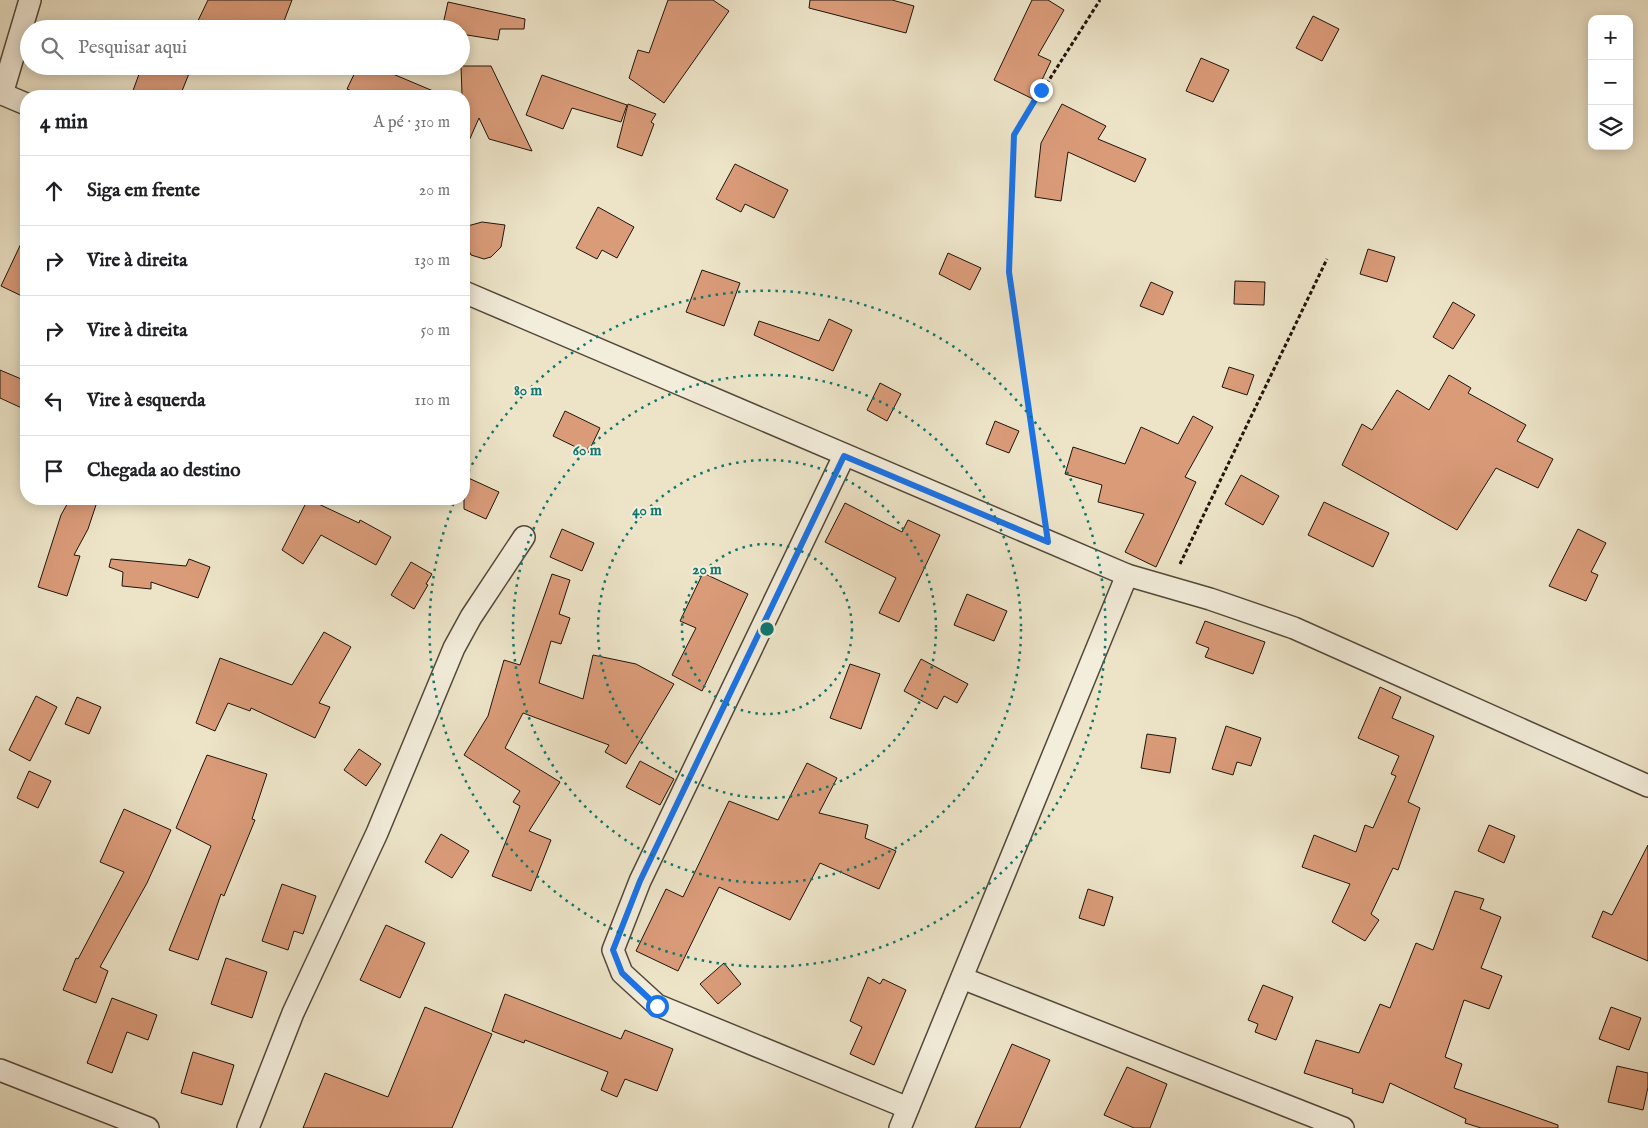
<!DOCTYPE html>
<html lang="pt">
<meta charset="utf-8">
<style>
:root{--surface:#fff;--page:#f2f2f2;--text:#202124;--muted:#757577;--line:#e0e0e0}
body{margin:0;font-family:"IM FELL English",serif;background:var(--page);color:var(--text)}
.controls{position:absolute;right:15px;top:15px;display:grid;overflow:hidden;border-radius:10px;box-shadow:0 2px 12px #0003}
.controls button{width:45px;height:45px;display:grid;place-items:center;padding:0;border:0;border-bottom:1px solid var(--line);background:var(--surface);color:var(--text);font:25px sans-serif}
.stop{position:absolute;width:15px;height:15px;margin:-11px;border:4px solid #1a73e8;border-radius:50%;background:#fff}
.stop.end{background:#1a73e8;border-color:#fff;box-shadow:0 1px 5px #0008}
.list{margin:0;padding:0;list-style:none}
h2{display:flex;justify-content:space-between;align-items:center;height:65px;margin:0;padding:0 20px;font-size:21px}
h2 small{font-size:16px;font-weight:400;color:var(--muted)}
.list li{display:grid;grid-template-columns:32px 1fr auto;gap:15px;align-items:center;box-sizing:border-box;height:70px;padding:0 20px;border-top:1px solid var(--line)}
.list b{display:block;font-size:19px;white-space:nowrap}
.list em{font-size:16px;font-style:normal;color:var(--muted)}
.icon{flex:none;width:28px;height:28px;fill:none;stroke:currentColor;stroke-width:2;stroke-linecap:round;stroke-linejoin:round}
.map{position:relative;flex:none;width:1648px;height:1128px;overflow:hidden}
.search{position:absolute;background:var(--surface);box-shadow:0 2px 12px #0003;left:20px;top:20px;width:450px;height:55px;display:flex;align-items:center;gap:12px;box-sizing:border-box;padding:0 18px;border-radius:28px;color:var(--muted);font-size:19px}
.panel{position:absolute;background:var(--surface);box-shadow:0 2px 12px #0003;left:20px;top:90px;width:450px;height:415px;border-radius:20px}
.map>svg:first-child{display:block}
.building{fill:#da9b79;stroke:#1f140a}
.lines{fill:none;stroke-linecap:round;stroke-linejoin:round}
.street-casing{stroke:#52483a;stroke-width:24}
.path{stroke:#1f140a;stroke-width:3;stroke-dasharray:4 2.5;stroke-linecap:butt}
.street{stroke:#f3eddb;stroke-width:21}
.route{stroke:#1a73e8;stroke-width:6}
.ring{fill:none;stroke:#0f766e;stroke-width:2.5;stroke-dasharray:2.5 5}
.centre{fill:#0f766e;stroke:#f3eddb;stroke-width:2.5}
.ring-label{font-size:15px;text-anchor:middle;font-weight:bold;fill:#0f766e;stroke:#f3eddb;stroke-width:4;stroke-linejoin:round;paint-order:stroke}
</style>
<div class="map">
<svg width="1648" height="1128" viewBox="0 0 1648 1128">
<rect width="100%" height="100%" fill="#ede4c8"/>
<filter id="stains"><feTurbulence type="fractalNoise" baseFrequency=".004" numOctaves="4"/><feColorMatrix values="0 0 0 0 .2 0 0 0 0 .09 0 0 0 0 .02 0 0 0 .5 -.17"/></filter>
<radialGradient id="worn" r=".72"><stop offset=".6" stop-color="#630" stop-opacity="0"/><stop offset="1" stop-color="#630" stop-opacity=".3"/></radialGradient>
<g class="building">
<path d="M208 0H292L281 29H194Z"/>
<path d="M668 0H713L729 11 664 103 629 78 638 50 649 53Z"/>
<path d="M810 0H892L914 6 906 33 809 8Z"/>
<path d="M1032 0H1048L1064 10 1038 55 1051 61 1033 99 994 80Z"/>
<path d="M448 2 525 19 524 29H500L498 40 461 34 463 29H442Z"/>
<path d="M1313 16 1339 29 1322 61 1296 48Z"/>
<path d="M1201 58 1229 70 1213 102 1186 91Z"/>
<path d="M142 66H192L180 96H131Z"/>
<path d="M358 66H374L445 96H363L347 89Z"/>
<path d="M461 66H491L532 151 489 139 479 118 464 152Z"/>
<path d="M542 75 627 105 621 122 572 108 563 129 526 115Z"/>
<path d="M628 104 656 114 651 122 654 124 642 156 617 147Z"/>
<path d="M1062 104 1106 126 1098 139 1146 159 1135 182 1068 152 1061 201 1035 197 1041 143Z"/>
<path d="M735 164 788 190 774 218 745 204 741 212 716 199Z"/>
<path d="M598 207 634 227 617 258 602 250 597 259 576 248Z"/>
<path d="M482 222 505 225 501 247 491 257 484 259 471 255 464 240V227Z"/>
<path d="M26 233V298L1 286Z"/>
<path d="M1368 249 1395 257 1387 282 1360 274Z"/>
<path d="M948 253 981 268 970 290 939 274Z"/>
<path d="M702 270 740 283 724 326 686 312Z"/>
<path d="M1235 281 1265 282 1264 305 1234 304Z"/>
<path d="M1151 282 1173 292 1163 315 1140 306Z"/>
<path d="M1453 302 1475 315 1453 349 1433 337Z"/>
<path d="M829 319 852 330 833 371 754 335 759 321 819 341Z"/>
<path d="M1229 367 1254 375 1247 395 1222 387Z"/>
<path d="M0 370 26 381V410L0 398Z"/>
<path d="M1449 375 1471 388 1468 393 1526 425 1517 441 1553 459 1538 488 1496 468 1457 530 1342 465 1362 424 1372 430 1397 390 1429 410Z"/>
<path d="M880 383 901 394 887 421 867 410Z"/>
<path d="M565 411 600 428 588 453 553 436Z"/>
<path d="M1193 416 1213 427 1185 477 1196 482 1156 567 1125 552 1144 514 1098 502 1102 485 1065 474 1073 447 1125 464 1141 427 1178 444Z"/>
<path d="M995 421 1019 431 1009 453 986 444Z"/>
<path d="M1241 475 1279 496 1263 525 1225 504Z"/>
<path d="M464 476 499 492 486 519 464 509Z"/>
<path d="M70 499H98L88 529 74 555 80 556 67 596 38 587 61 515Z"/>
<path d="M308 499 359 523 360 520 391 537 376 565 321 535 303 564 282 550Z"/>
<path d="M1324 502 1389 533 1373 567 1308 535Z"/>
<path d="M845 503 902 532 908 520 940 535 899 622 879 613 896 578 825 542Z"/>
<path d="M562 529 594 543 582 571 550 557Z"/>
<path d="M1578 529 1606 543 1591 572 1598 575 1586 601 1549 586Z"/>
<path d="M111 559 186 566 189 559 210 567 198 598 151 582V589L122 586 123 572 109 567Z"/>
<path d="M411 562 432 574 426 584 428 585 414 609 391 595Z"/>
<path d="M703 573 748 594 702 691 672 675 696 628 680 621Z"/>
<path d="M552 574 570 580 559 614 570 618 561 644 551 641 539 683 583 699 593 655 636 664 674 684 626 764 605 752 609 745 523 713 505 748 560 782 529 831 551 840 531 891 492 876 520 806 513 802 520 791 464 755 488 716 504 660 520 665Z"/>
<path d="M967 594 1007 611 994 641 954 625Z"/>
<path d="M1205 621 1265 642 1253 674 1205 657 1209 648 1196 643Z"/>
<path d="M324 632 351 647 319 703 330 707 315 738 251 708 250 711 228 703 215 731 196 723 220 658 292 685Z"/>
<path d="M921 659 968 684 957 703 944 696 937 709 904 691Z"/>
<path d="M850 664 880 674 861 729 830 718Z"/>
<path d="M1380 687 1401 697 1392 718 1434 736 1408 802 1420 808 1398 870 1393 868 1371 914 1379 920 1365 941 1332 922 1350 884 1302 867 1314 835 1356 852 1365 825 1373 828 1396 776 1391 774 1399 756 1358 738Z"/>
<path d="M36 696 57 707 30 761 9 750Z"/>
<path d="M77 697 101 707 89 734 65 724Z"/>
<path d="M1226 726 1261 738 1251 766 1237 762 1233 775 1212 769Z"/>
<path d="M1147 734 1176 738 1170 773 1141 768Z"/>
<path d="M359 749 381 764 366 786 344 770Z"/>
<path d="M207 755 267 774 252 819 255 820 224 896 221 894 198 960 169 950 211 846 176 828Z"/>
<path d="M640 761 674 779 660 805 626 787Z"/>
<path d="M807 763 837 778 819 813 868 825 865 838 896 851 879 889 820 863 790 920 719 887 678 971 636 951 666 889 683 897 729 801 778 820Z"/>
<path d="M29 771 51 781 38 808 17 798Z"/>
<path d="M124 809 171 830 147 883 100 967 108 971 96 1003 63 990 76 958 78 959 124 872 100 862Z"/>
<path d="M1489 825 1515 836 1504 863 1478 851Z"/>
<path d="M441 834 469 851 452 878 425 862Z"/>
<path d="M1648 845V961L1592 937 1603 911 1612 915Z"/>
<path d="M282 884 316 896 303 934 294 931 288 950 262 941Z"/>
<path d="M1088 889 1113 897 1104 926 1079 918Z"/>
<path d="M1455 891 1484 899 1480 909 1501 917 1481 968 1502 976 1489 1009 1464 1000 1445 1057 1462 1064 1454 1088 1558 1125V1128H1481L1465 1123 1466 1119 1390 1083 1383 1103 1352 1093 1353 1089 1304 1073 1316 1040 1359 1053 1380 1004 1390 1008 1416 943 1433 950Z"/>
<path d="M386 925 425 943 400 998 360 980Z"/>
<path d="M226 958 267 972 252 1018 211 1004Z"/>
<path d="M724 963 741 984 718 1004 700 984Z"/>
<path d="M868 977 880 984 883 979 906 990 874 1065 850 1054 862 1027 850 1021Z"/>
<path d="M1263 985 1293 997 1276 1040 1255 1032 1258 1024 1248 1020Z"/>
<path d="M505 994 621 1039 625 1030 673 1049 657 1091 625 1079 617 1097 601 1090 608 1072 525 1040 524 1043 492 1031Z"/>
<path d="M112 998 157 1015 148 1040 127 1032 112 1073 87 1063Z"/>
<path d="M425 1007 492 1034 452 1128H303L325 1073 388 1097Z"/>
<path d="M1611 1007 1641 1018 1629 1050 1599 1039Z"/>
<path d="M1012 1044 1050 1060 1020 1128H975Z"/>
<path d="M193 1052 234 1065 222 1105 181 1093Z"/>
<path d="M1617 1066 1648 1073V1087L1643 1110 1608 1102Z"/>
<path d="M1127 1067 1167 1084 1150 1128H1134L1104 1115Z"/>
</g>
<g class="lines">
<g class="street-casing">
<g id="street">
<path d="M0 93 26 104"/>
<path d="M2 94 30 0"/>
<path d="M464 292 1127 575 1210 599 1294 628 1648 786"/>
<path d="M844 456 640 881 613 950 622 973 657 1005 908 1108"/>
<path d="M962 978 1343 1128"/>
<path d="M0 1070 148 1128"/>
<path d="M248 1128 293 1013 377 833 454 648 471 617 524 537"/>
<path d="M900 1128 1127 575"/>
</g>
</g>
<g class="path">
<path d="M1044 514 1009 272 1014 135 1100 0"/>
<path d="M1180 564 1327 259"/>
</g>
<use href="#street" class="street"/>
</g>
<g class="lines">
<path class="route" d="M657 1006 622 973 613 950 640 881 844 456 1048 542 1009 272 1014 135 1041 90"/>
</g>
<g class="ring">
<circle cx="767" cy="629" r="85"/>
<circle cx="767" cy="629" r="169"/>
<circle cx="767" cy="629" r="254"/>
<path d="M465 478A338 338 0 1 1 455 500"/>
</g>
<circle cx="767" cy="629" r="8" class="centre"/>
<g class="ring-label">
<text x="528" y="395">80 m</text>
<text x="587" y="455">60 m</text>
<text x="647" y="515">40 m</text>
<text x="707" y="574">20 m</text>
</g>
<rect width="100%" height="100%" filter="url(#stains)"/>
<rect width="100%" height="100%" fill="url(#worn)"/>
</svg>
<div class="controls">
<button>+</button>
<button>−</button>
<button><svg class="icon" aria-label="layers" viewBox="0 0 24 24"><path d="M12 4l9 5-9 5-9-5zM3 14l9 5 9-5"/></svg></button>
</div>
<div class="stop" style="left:657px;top:1006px"></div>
<div class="stop end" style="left:1041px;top:90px"></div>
<div class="search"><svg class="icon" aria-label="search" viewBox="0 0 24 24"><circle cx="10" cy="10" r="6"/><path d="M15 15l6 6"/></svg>Pesquisar aqui</div>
<section class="panel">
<h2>4 min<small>A pé · 310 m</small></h2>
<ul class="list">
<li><svg class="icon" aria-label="ahead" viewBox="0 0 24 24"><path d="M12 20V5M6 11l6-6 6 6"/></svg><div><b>Siga em frente</b></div><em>20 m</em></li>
<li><svg class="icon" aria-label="right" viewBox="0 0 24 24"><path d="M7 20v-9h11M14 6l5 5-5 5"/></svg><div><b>Vire à direita</b></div><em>130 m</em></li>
<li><svg class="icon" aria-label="right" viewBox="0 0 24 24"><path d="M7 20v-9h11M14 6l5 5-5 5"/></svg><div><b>Vire à direita</b></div><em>50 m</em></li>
<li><svg class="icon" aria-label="left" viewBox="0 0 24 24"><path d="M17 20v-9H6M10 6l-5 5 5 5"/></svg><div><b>Vire à esquerda</b></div><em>110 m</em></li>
<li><svg class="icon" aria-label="arrive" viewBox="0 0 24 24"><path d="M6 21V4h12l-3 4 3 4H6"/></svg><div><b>Chegada ao destino</b></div></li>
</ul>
</section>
</div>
